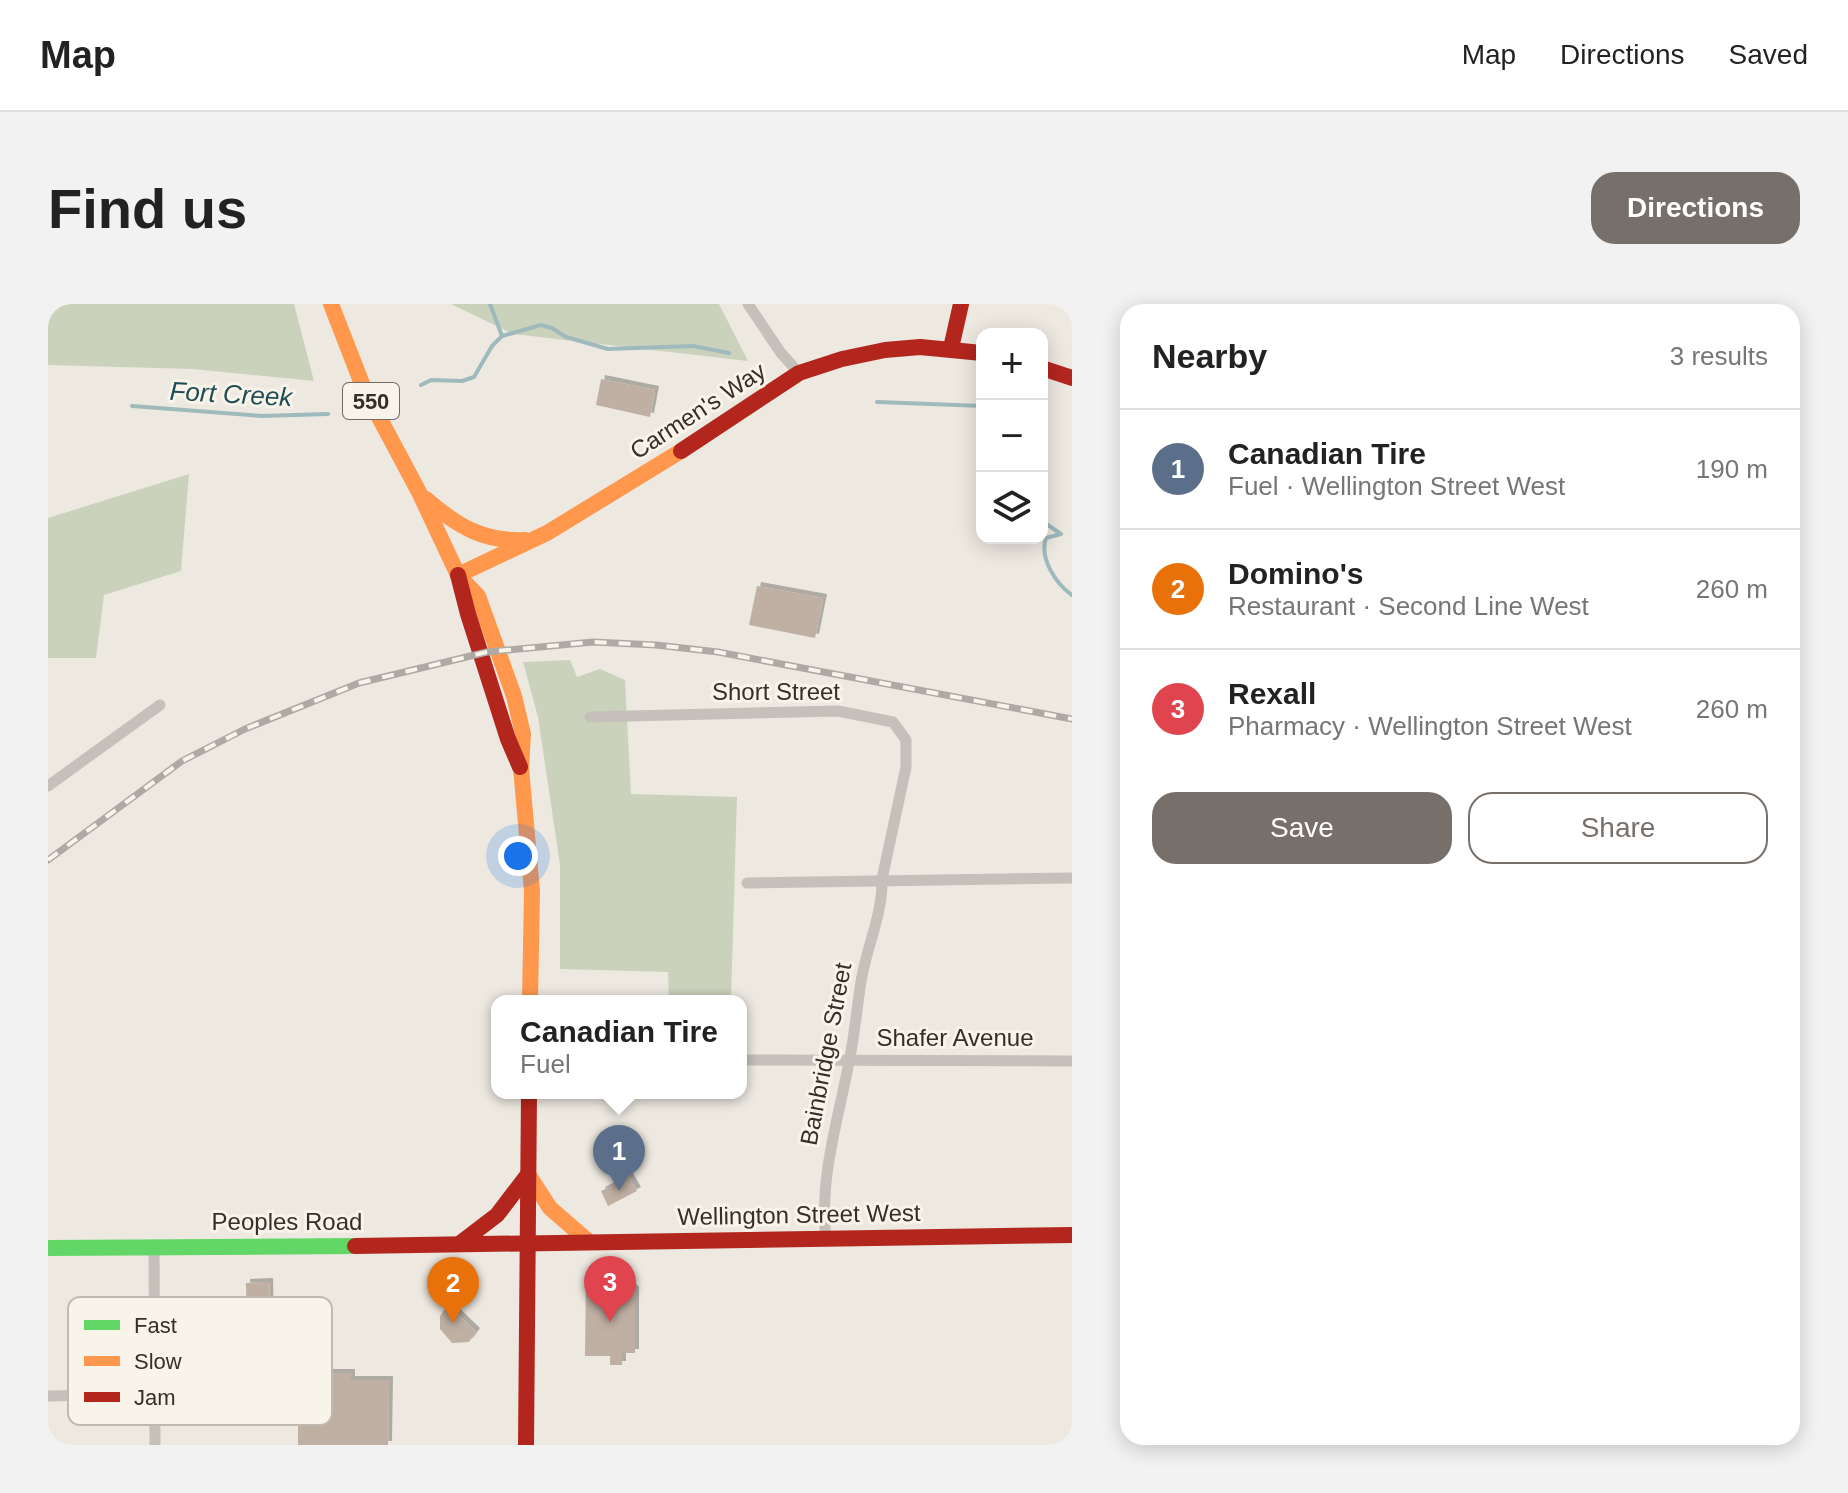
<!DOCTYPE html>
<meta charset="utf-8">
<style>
:root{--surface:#fff;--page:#f2f2f2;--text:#222;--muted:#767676;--line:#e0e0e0;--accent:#776f69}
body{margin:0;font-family:Arial,sans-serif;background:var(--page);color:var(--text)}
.controls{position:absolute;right:24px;top:24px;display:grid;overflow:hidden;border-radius:16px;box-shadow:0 4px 20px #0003}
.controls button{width:72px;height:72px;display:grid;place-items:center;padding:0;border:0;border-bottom:2px solid var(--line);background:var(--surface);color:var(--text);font:40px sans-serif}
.you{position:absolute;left:470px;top:552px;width:28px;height:28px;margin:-20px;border:6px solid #fff;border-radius:50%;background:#1a73e8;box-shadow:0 0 0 12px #1a73e833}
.badge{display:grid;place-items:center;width:52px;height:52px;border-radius:50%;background:var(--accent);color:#fff;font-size:26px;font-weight:700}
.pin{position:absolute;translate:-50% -66px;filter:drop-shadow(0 2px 4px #0008)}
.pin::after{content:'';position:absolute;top:42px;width:28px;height:24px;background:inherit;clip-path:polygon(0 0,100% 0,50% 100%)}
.popup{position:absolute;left:443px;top:691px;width:256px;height:104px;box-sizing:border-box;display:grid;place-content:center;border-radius:16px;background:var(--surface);filter:drop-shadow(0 2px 6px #0005);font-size:26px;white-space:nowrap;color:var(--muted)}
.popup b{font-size:30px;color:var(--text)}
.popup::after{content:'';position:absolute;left:50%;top:100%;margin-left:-16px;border:16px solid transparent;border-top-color:var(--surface)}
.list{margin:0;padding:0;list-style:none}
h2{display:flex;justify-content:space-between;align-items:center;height:104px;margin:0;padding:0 32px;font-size:34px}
h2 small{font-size:26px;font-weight:400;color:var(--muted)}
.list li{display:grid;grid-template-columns:52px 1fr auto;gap:24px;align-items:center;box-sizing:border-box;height:120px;padding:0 32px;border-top:2px solid var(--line)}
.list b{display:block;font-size:30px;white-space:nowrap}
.list p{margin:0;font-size:26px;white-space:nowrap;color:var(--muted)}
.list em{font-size:26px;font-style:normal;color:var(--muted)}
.actions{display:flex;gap:16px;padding:24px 32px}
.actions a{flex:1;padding:18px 0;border:2px solid var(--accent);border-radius:24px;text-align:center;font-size:28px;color:var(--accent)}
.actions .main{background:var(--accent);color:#fff}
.icon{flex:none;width:44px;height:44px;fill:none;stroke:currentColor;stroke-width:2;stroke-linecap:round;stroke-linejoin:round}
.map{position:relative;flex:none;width:1024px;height:1141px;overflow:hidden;border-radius:24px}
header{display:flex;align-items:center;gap:48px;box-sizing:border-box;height:112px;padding:0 40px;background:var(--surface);border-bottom:2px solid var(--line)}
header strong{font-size:38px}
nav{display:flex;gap:44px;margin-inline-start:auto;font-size:28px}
.intro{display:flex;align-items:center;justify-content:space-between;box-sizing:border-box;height:192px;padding:0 48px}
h1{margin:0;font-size:56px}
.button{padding:20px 36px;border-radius:24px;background:var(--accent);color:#fff;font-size:28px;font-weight:700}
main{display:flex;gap:48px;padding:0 48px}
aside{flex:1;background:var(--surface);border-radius:24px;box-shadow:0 4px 20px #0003}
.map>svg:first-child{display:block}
.green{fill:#cbd2bc}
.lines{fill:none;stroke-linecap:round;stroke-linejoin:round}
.stream{stroke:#9ebabd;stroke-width:4}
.building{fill:#c0afa3;filter:url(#shadow)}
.street{stroke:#c5c0ba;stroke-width:11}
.fast{stroke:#63d668;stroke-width:16}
.slow{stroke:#ff974d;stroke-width:16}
.jam{stroke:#b3261e;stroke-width:16}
.rail-casing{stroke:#aea9a4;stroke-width:7}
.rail{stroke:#f9f4e9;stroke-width:4;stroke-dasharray:12;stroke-linecap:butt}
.labels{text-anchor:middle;stroke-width:6;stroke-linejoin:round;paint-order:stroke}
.shield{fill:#f9f4e9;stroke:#716962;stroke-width:2}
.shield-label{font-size:22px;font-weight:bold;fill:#372e28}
.street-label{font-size:24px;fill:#372e28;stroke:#f9f4e9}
.water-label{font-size:26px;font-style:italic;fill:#1f4d57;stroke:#f9f4e9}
.key{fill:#f9f4e9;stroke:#bfb9af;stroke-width:2}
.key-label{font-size:22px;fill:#372e28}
</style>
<header>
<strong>Map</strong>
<nav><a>Map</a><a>Directions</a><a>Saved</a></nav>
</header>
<div class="intro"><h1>Find us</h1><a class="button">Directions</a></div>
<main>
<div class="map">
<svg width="1024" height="1141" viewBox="0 0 1024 1141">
<defs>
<filter id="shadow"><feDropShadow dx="4" dy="-4" stdDeviation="0" flood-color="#0004"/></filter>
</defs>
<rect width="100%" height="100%" fill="#ede9e1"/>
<g class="green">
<path d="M0 0H246L266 77 144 65 0 61Z"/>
<path d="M403 0H671L700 57 465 30Z"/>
<path d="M141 170 133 267 56 291 48 354H0V214Z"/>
<path d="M522 356 529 373 552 365 577 376 583 490 689 493 683 697H621L620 668 512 665V561L490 413 475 358Z"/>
</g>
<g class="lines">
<g class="stream">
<path d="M442 0 454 32"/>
<path d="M373 81 383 76 414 77 426 73 444 42 454 32 493 21 504 24 518 33 560 45 645 42 681 49"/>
<path d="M829 98 934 102"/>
<path d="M84 102 214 112 280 110"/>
<path d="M994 217 1013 230 998 234C991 254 1008 280 1024 291"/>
</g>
</g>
<g class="building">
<path d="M553 75 607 86 602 113 548 101Z"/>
<path d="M709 282 775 294 767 334 701 321Z"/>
<path d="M581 873 589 887 560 902 553 887Z"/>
<path d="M538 976 578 977 587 987V1049H574V1061H562V1052H537Z"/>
<path d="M221 978 222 1025 199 1026 198 979Z"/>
<path d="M400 1001 428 1028 421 1038 404 1039 392 1025V1012Z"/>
<path d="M278 1069H303V1076H341L340 1141H250V1122H244V1108H251V1077L278 1078Z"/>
</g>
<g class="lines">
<g class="street">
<path d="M700 0 733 49 751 69"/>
<path d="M542 413 790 407 845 418 858 436V463L834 575C835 608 820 640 814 672 809 700 807 730 801 758 790 817 771 874 778 935"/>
<path d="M0 482 112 401"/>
<path d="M699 579 1024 574"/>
<path d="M693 756 1024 757"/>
<path d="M106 942 107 1141"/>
<path d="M0 1092 107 1090"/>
</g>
<path class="fast" d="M0 944 307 942"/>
<g class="slow">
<path d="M283 0 316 85 372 190 410 271 499 229 633 147"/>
<path d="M378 195C409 222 435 238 477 236"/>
<path d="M410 271 430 292 466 392 475 430 473 464 484 587 482 697"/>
<path d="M480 870 502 904 540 937"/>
</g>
<g class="jam">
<path d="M903 44 913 0"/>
<path d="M994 64 1024 74"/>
<path d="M633 147 751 69 794 55 837 46 872 43 934 49"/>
<path d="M410 271 420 310 460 435 472 463"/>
<path d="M411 940 449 911 478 873"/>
<path d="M307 942 1024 931"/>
<path d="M478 1141 481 789"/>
</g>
<g class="rail-casing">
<path id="rail" d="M0 556 134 457 197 425 311 379 439 348 545 338 608 341 670 348 1024 415"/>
</g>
<use href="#rail" class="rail"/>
</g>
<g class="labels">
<rect class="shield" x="295" y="79" width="56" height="36" rx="6"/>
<g class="shield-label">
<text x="323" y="105">550</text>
</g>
<g class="street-label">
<text transform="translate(650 107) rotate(-33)" y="8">Carmen's Way</text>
<text x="728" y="396">Short Street</text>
<text x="907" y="742">Shafer Avenue</text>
<text transform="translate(778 750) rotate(-79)" y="8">Bainbridge Street</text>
<text transform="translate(751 911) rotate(-1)" y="8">Wellington Street West</text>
<text x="239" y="926">Peoples Road</text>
</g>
<g class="water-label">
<text transform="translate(183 90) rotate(3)" y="9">Fort Creek</text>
</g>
</g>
<rect x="20" y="993" width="264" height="128" rx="12" class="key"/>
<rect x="36" y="1016" width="36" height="10" fill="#63d668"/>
<rect x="36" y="1052" width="36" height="10" fill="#ff974d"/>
<rect x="36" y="1088" width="36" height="10" fill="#b3261e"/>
<g class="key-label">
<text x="86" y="1029">Fast</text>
<text x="86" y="1065">Slow</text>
<text x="86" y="1101">Jam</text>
</g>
</svg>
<div class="controls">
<button>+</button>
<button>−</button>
<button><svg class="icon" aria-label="layers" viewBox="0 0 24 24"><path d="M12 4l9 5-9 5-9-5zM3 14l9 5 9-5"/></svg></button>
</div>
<div class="you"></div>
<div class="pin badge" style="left:571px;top:887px;background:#5c6f8a">1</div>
<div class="popup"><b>Canadian Tire</b>Fuel</div>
<div class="pin badge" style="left:405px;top:1019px;background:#e8710a">2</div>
<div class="pin badge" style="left:562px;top:1018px;background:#e0444e">3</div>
</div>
<aside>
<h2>Nearby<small>3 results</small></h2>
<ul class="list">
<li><span class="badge" style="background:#5c6f8a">1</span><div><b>Canadian Tire</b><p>Fuel · Wellington Street West</p></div><em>190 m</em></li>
<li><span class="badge" style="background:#e8710a">2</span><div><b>Domino's</b><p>Restaurant · Second Line West</p></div><em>260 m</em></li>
<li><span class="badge" style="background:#e0444e">3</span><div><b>Rexall</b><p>Pharmacy · Wellington Street West</p></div><em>260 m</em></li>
</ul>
<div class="actions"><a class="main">Save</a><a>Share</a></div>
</aside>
</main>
